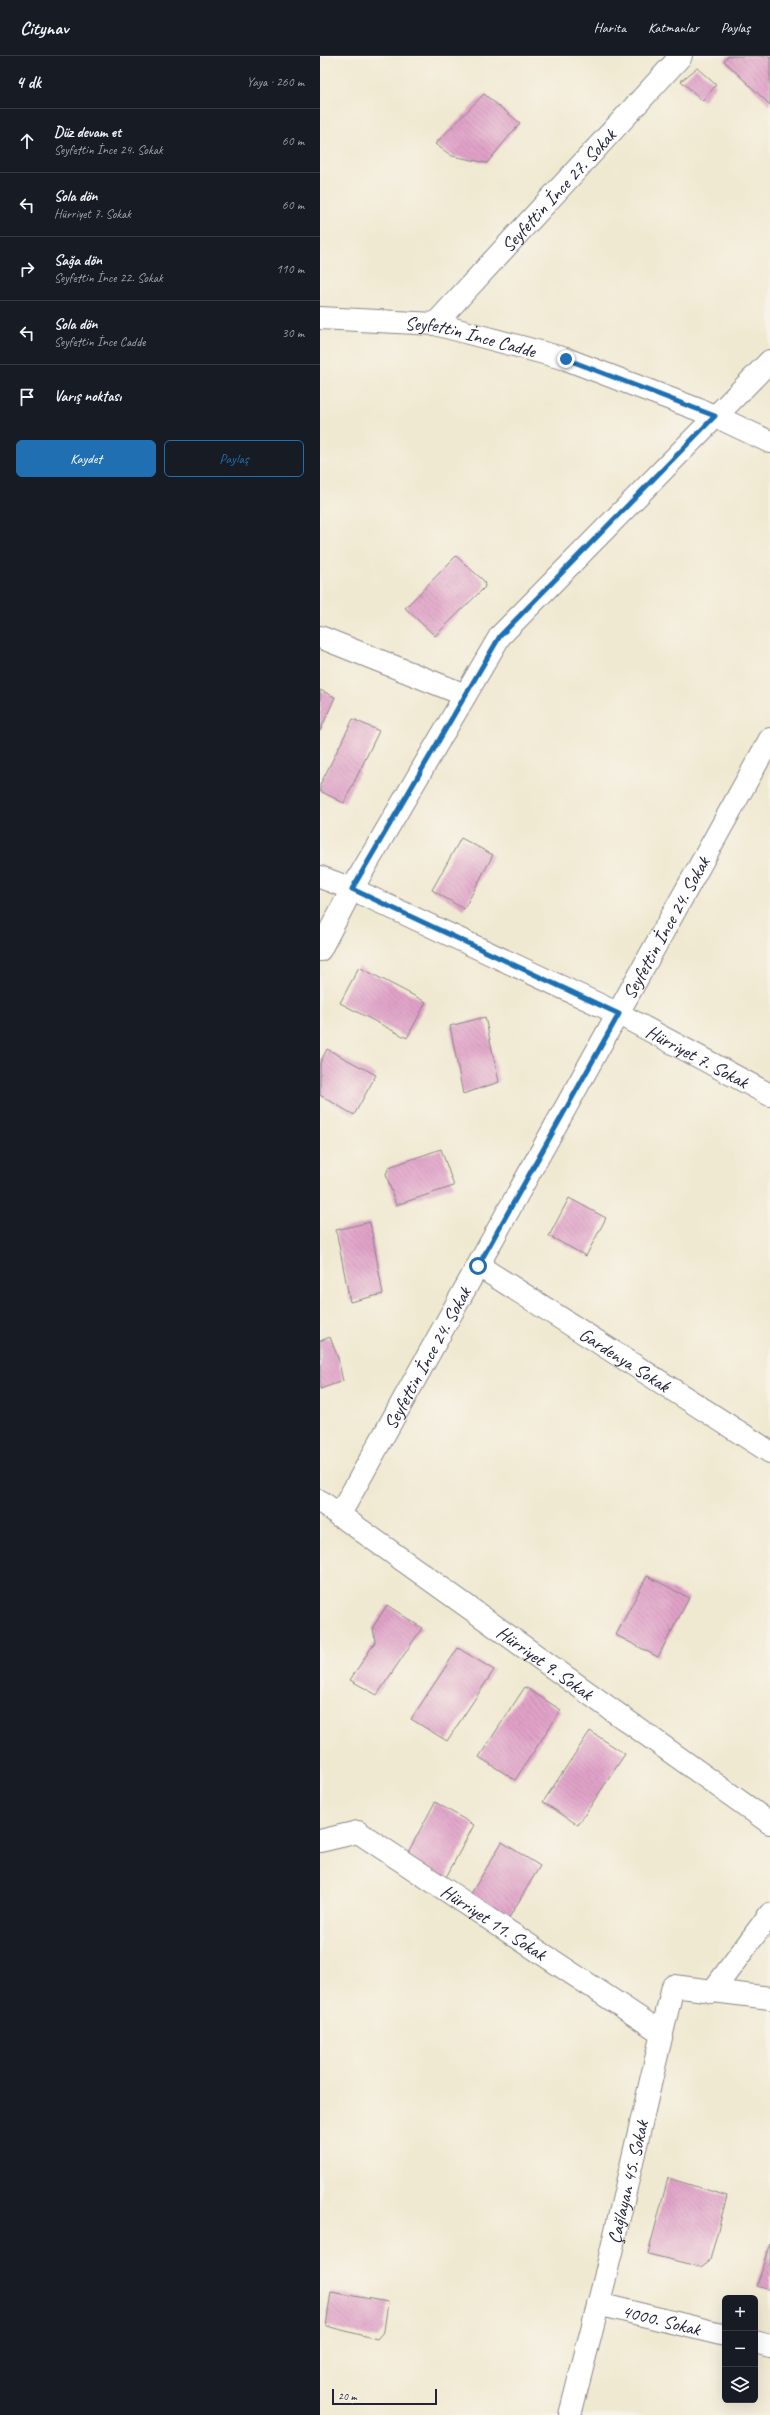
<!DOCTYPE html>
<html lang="tr">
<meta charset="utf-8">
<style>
:root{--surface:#171b24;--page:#20242c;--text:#f1f3f6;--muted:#9ea1a6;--line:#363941;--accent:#1f6fb2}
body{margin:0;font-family:Caveat,sans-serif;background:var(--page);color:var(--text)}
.controls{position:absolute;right:12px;bottom:12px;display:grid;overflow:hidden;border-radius:6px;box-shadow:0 4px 16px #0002}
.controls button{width:36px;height:36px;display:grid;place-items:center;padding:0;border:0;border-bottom:1px solid var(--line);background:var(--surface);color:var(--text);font:20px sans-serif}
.scale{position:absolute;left:12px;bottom:10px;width:105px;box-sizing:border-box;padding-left:4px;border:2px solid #22223b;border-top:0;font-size:11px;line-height:14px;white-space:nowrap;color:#22223b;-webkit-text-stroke:3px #f7f3e8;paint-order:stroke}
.stop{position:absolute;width:12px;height:12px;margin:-9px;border:3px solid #1f6fb2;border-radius:50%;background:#fff}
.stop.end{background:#1f6fb2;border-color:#fff;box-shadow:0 1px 4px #0008}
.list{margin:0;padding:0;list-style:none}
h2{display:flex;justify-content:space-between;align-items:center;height:52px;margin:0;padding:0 16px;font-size:17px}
h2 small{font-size:13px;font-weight:400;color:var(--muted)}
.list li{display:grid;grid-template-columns:26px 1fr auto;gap:12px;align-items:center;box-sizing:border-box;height:64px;padding:0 16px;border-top:1px solid var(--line)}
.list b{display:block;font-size:15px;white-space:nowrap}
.list p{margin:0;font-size:13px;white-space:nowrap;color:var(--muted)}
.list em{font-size:13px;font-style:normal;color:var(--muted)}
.actions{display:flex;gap:8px;padding:12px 16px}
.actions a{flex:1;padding:9px 0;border:1px solid var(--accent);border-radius:6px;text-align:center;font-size:14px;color:var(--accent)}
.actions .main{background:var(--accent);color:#fff}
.icon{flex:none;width:22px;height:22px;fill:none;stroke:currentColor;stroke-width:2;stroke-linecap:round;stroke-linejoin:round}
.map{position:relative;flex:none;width:450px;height:2359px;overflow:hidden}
header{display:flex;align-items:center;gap:24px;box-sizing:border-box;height:56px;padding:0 20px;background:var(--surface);border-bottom:1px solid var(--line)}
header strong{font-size:19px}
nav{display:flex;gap:22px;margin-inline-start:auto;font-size:14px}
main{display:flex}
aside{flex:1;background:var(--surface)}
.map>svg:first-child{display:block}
.building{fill:url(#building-back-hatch)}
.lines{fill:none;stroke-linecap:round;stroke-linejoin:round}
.street-casing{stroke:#898686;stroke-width:24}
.secondary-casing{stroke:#898686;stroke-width:24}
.street{stroke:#fff;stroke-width:22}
.secondary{stroke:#fff;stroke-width:22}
.route{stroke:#1f6fb2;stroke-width:5}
.labels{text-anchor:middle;stroke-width:3;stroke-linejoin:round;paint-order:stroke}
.street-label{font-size:19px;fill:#22223b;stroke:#f7f3e8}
</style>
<header>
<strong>Citynav</strong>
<nav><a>Harita</a><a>Katmanlar</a><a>Paylaş</a></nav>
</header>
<main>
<aside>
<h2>4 dk<small>Yaya · 260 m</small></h2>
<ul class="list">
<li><svg class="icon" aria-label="ahead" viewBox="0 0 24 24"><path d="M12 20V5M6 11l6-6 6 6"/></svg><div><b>Düz devam et</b><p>Seyfettin İnce 24. Sokak</p></div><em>60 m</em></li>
<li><svg class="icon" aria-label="left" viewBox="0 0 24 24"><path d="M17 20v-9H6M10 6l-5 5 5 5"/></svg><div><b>Sola dön</b><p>Hürriyet 7. Sokak</p></div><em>60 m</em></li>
<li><svg class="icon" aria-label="right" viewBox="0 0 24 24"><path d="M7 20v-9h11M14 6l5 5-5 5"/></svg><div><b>Sağa dön</b><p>Seyfettin İnce 22. Sokak</p></div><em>110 m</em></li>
<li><svg class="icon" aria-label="left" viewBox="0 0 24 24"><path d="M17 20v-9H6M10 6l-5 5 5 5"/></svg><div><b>Sola dön</b><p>Seyfettin İnce Cadde</p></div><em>30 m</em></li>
<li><svg class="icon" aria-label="arrive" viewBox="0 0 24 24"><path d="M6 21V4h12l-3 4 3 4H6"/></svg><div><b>Varış noktası</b></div></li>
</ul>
<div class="actions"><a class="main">Kaydet</a><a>Paylaş</a></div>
</aside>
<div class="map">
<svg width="450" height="2359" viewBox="0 0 450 2359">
<defs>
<pattern id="building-back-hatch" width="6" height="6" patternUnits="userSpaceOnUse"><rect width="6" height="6" fill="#e0a1c7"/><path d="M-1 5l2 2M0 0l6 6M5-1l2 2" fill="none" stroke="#c08aac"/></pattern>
</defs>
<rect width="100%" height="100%" fill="#f7f3e8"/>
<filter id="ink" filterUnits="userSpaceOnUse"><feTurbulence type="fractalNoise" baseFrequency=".025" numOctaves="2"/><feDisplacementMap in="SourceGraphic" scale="8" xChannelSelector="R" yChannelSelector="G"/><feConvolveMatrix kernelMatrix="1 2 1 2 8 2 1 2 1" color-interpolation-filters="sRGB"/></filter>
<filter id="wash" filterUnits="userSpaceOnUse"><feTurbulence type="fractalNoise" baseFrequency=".012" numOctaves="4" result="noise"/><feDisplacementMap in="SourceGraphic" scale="16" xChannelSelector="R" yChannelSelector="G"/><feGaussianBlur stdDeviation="0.9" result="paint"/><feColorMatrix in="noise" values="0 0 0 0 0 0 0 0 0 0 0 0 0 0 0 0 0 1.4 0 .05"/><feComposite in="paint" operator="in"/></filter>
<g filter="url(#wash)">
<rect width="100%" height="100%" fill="#f0e9d2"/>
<g id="blocks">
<g class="building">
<path d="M408 0H450V49L404 5Z"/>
<path d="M377 12 396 29 383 45 361 25Z"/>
<path d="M164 38 200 67 167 107 132 100 115 88Z"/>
<path d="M136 500 164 525 165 531 115 580 85 552Z"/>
<path d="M0 634 15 641 0 675Z"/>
<path d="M33 663 59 675 24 747 0 735V729Z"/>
<path d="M141 782 173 799 144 853 112 834Z"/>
<path d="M39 911 106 946 87 982 20 947Z"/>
<path d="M165 961 179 1026 143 1038 130 970Z"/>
<path d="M7 993 56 1019 34 1059 0 1039V1007Z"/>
<path d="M121 1093 134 1130 76 1149 66 1118 69 1111Z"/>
<path d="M249 1142 286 1162 266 1200 229 1180Z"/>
<path d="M50 1166 63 1238 30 1246 16 1174Z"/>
<path d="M10 1281 18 1302 23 1325 0 1333V1285Z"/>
<path d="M327 1520 369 1542 338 1601 296 1579Z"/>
<path d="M67 1549 102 1572 57 1639 30 1624 55 1586 53 1571Z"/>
<path d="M138 1592 174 1614 127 1685 91 1663Z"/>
<path d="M205 1631 241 1654 195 1724 159 1701Z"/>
<path d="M270 1675 305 1698 258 1769 223 1746Z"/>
<path d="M115 1746 154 1769 124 1825 84 1804Z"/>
<path d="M182 1786 220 1810 187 1865 149 1841Z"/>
<path d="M348 2122 407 2140 390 2204 381 2211 328 2198Z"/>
<path d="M450 2186V2234L437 2230Z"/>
<path d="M11 2236 68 2246 64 2275 57 2283 6 2270Z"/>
</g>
</g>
</g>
<g filter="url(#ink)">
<use href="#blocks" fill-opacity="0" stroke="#898686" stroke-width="1"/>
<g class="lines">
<g class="street-casing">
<g id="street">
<path id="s1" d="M115 268 361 0"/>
<path d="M0 581 145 639"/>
<path id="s2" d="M0 821 32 833 299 958 450 1039"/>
<path d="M0 894 32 833 180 580 450 305"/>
<path id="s3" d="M159 1210 450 1396"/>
<path id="s4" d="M0 1445 450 1767"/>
<path id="s5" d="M19 1460 450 683"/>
<path id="s6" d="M0 1785 38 1776 342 1977"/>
<path d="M392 1936 450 1858"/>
<path id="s7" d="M278 2248 405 2279"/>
<path d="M435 2286 450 2290"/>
<path id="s8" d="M250 2359 284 2226 353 1930 450 1942"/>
</g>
</g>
<g class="secondary-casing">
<g id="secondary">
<path id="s9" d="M0 262 115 268 246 303 395 360 450 386"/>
</g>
</g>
<use href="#street" class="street"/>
<use href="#secondary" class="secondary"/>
</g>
</g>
<g class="lines" filter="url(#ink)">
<path class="route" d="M158 1210 299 958 32 833 180 580 395 360 246 303"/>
</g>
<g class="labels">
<g class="street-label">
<text dy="7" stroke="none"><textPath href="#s1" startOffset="182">Seyfettin İnce 27. Sokak</textPath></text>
<text dy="7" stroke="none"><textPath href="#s9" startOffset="152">Seyfettin İnce Cadde</textPath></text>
<text dy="7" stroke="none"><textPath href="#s5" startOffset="673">Seyfettin İnce 24. Sokak</textPath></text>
<text dy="7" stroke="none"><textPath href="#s2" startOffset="418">Hürriyet 7. Sokak</textPath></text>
<text dy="7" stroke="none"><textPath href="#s5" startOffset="181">Seyfettin İnce 24. Sokak</textPath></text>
<text dy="7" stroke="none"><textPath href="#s3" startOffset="173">Gardenya Sokak</textPath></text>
<text dy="7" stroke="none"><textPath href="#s4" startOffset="277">Hürriyet 9. Sokak</textPath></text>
<text dy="7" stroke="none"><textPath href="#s6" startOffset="202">Hürriyet 11. Sokak</textPath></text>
<text dy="7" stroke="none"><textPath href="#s8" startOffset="240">Çağlayan 45. Sokak</textPath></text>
<text dy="7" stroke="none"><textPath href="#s7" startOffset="65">4000. Sokak</textPath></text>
</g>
</g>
</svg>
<div class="controls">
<button>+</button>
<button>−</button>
<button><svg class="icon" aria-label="layers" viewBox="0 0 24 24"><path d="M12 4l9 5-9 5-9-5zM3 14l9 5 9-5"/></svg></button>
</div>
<div class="scale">20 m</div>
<div class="stop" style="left:158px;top:1210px"></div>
<div class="stop end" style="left:246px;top:303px"></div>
</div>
</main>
